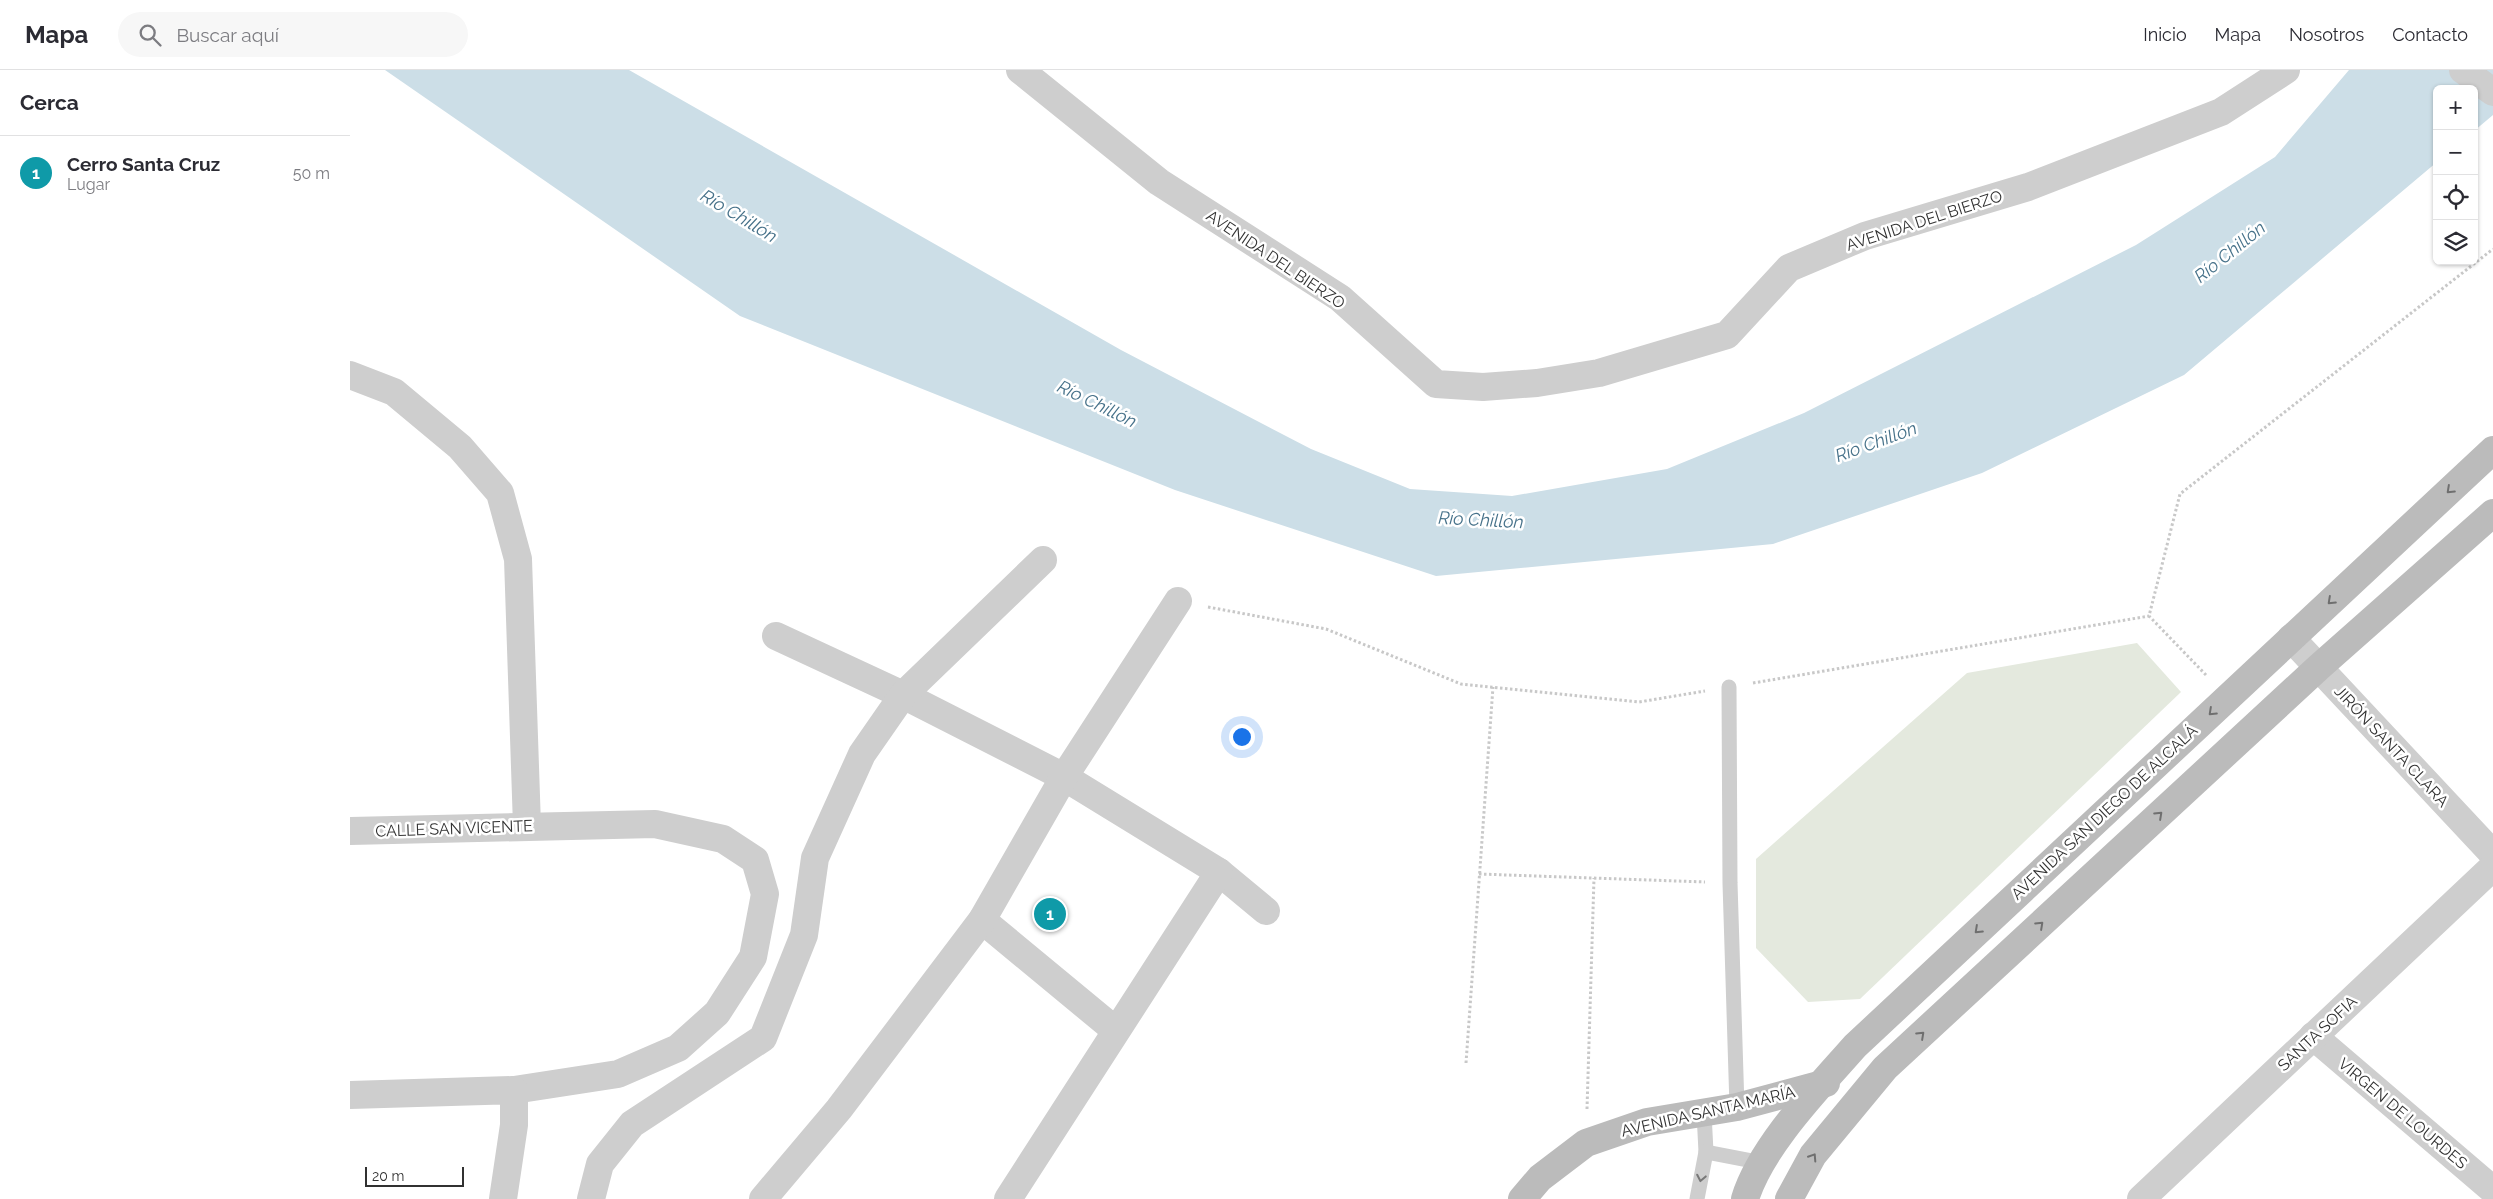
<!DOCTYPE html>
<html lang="es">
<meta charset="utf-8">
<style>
:root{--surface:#fff;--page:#f7f7f7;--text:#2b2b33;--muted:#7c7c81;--line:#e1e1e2;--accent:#d14958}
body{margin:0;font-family:Raleway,sans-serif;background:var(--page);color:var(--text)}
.controls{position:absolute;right:15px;top:15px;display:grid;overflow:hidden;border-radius:8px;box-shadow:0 1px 4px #0004}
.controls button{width:45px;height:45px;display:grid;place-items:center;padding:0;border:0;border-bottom:1px solid var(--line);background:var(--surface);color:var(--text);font:25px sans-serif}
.scale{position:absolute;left:15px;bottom:12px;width:99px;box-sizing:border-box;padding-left:5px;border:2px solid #313131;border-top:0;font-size:14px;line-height:18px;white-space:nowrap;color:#313131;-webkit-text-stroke:4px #fff;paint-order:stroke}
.you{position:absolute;left:891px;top:666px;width:18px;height:18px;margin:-12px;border:4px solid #fff;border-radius:50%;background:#1a73e8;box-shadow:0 0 0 8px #1a73e833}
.badge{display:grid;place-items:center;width:32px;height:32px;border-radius:50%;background:var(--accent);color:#fff;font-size:16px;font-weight:700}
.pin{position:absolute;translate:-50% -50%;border:2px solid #fff;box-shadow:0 1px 5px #0006}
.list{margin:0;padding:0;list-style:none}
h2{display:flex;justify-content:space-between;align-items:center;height:65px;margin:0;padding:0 20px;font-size:21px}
h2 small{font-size:16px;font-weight:400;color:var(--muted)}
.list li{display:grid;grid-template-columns:32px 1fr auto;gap:15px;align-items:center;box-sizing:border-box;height:75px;padding:0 20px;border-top:1px solid var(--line)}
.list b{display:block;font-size:19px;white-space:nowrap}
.list p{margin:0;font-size:16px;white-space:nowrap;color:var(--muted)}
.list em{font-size:16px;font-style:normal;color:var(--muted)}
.icon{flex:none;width:28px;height:28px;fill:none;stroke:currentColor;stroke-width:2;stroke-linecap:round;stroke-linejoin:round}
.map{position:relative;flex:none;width:2143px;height:1129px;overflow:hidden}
header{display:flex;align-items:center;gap:30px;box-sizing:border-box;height:70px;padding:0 25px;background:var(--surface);border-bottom:1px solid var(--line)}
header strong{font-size:24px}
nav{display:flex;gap:28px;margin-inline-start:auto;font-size:18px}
.search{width:350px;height:45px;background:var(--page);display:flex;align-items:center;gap:12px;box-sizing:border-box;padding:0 18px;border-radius:28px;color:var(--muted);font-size:19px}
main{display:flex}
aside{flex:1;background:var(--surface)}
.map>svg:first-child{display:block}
.green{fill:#e4e9de}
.water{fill:#ccdee7}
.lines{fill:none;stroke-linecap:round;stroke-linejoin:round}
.path{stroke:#c8c8c8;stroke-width:3;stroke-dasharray:2.5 2.5;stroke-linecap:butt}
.lane{stroke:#cecece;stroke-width:15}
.street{stroke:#cecece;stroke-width:28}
.secondary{stroke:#bbb;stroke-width:28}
.oneway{stroke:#6f6f6f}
.oneway2{stroke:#787878}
.labels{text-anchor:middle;stroke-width:5;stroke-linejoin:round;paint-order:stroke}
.street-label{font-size:16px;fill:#313131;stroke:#fff}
.water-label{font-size:18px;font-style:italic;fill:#47728a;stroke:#fff}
</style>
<header>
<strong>Mapa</strong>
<div class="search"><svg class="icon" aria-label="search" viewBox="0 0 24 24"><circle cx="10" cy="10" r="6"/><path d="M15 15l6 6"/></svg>Buscar aquí</div>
<nav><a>Inicio</a><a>Mapa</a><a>Nosotros</a><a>Contacto</a></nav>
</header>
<main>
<aside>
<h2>Cerca<small></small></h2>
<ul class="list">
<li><span class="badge" style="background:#0f9aa8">1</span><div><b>Cerro Santa Cruz</b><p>Lugar</p></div><em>50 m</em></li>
</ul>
</aside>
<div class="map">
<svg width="2143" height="1129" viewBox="0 0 2143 1129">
<rect width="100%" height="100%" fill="#fff"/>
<path class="green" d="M1787 573 1831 622 1510 929 1458 932 1406 878V789L1617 603Z"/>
<path class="water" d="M35 0H279L771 280 961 379 1060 419 1162 426 1317 399 1454 343 1786 175 1925 87 1999 0H2143V45L2124 61V19H2087V92L1834 305 1632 403 1423 474 1086 506 825 420 390 246Z"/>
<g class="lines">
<g class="path">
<path d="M858 537 976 559 1111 614 1289 632 1355 621"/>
<path d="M1856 605 1799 546 1830 424 2143 179"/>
<path d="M1403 613 1799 546"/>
<path d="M1129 804 1355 812"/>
<path d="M1116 993 1143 617"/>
<path d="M1237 1039 1244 808"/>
</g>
<g class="lane">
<path d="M1379 617 1380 813 1387 1037"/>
<path d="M1354 1043 1356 1082"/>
<path d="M1347 1129 1356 1082 1413 1093"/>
</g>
<g class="street">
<path d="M670 0 809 112 990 228 1086 314 1133 317 1187 313 1249 303 1377 265 1439 198 1515 166 1678 117 1871 42 1936 0"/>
<path d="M2113 0 2143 22"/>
<path d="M0 305 44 322 110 377 150 423 168 489 177 756"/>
<path d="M426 566 553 625 714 707 869 802 916 841"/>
<path d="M1941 568 2143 784"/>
<path d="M0 761 305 754 373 769 405 790 415 824 403 887 367 943 328 978 268 1004 164 1020"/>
<path d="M632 850 765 960"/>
<path d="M1963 966 2143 1120"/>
<path d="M0 1025 164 1020V1055L153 1129"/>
<path d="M241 1129 250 1094 282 1054 413 968 454 865 465 788 512 684 553 625 693 490"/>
<path d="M413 1129 489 1039 632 850 714 707 828 531"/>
<path d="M658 1129 869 802"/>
<path d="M1791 1129 2143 797"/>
</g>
<g class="secondary">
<path d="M1172 1129 1190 1108 1236 1073 1297 1052 1387 1037 1476 1013"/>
<path d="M1395 1129C1411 1076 1469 1017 1505 976L2143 380"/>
<path d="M1439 1129 1463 1085 1535 998 1969 597 2143 443"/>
</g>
</g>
<defs><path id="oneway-chevron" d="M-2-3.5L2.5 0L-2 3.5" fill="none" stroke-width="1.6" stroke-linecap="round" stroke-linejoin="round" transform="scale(1.25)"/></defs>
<g class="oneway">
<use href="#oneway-chevron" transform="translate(2100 420) rotate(137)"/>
<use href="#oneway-chevron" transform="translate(1981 531) rotate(137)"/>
<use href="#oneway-chevron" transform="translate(1862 642) rotate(137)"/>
<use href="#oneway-chevron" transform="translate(1809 745) rotate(-43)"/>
<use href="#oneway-chevron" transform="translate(1690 855) rotate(-43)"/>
<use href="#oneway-chevron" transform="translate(1628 860) rotate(137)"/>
<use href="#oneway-chevron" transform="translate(1571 965) rotate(-43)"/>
<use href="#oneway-chevron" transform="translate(1463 1087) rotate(-57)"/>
</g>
<use class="oneway2" href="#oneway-chevron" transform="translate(1351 1108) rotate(101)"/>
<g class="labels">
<g class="street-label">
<text transform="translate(1574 150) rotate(-18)" y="6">AVENIDA DEL BIERZO</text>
<text transform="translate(926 189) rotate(34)" y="6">AVENIDA DEL BIERZO</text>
<text transform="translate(2042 676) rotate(47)" y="6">JIRÓN SANTA CLARA</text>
<text transform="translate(1754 742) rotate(-43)" y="6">AVENIDA SAN DIEGO DE ALCALÁ</text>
<text transform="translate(104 758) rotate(-2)" y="6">CALLE SAN VICENTE</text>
<text transform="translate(1967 963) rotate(-43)" y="6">SANTA SOFIA</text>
<text transform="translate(1358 1041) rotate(-13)" y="6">AVENIDA SANTA MARÍA</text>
<text transform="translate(2053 1043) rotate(40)" y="6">VIRGEN DE LOURDES</text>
</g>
<g class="water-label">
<text transform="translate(389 146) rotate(31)" y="6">Río Chillón</text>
<text transform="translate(1880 182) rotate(-39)" y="6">Río Chillón</text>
<text transform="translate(747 334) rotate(26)" y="6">Río Chillón</text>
<text transform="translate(1526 372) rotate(-20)" y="6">Río Chillón</text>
<text transform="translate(1131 450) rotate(3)" y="6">Río Chillón</text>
</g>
</g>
</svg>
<div class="controls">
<button>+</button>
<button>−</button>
<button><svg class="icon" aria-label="locate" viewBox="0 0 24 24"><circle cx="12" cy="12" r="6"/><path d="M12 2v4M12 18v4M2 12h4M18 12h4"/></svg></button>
<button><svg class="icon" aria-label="layers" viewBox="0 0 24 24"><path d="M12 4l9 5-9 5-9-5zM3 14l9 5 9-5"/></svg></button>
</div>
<div class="scale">20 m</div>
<div class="you"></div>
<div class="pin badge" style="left:700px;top:844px;background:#0f9aa8">1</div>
</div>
</main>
